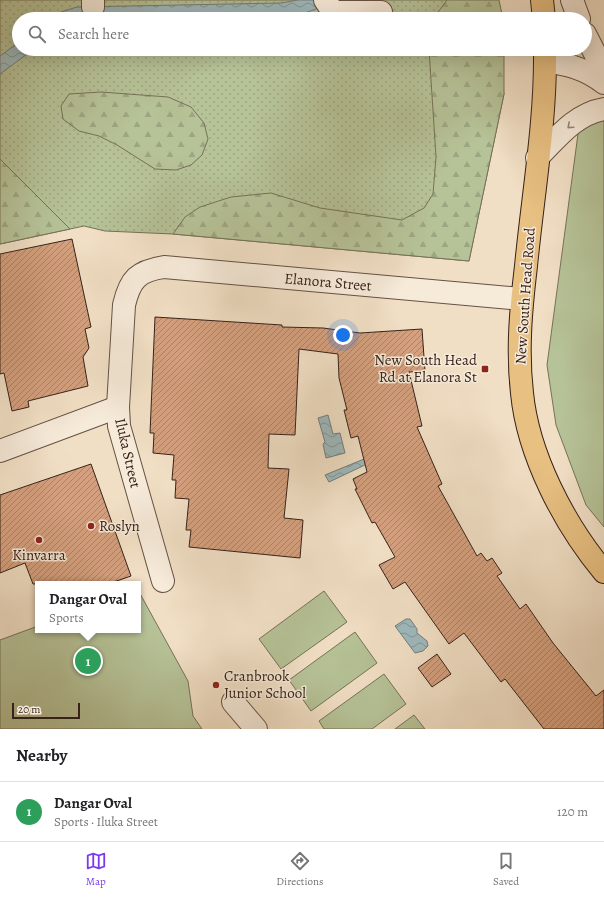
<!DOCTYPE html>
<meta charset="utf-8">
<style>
:root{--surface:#fff;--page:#f6f6f6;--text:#202124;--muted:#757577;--line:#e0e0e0;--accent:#7c3aed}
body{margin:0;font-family:Alegreya,serif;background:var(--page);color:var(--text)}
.scale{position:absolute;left:12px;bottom:10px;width:68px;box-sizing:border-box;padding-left:4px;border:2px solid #362219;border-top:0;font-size:11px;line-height:14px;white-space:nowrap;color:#362219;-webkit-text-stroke:3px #f6ead9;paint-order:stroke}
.you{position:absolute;left:343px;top:335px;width:14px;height:14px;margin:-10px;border:3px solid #fff;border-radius:50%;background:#1a73e8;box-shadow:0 0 0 6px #1a73e833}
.badge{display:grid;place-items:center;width:26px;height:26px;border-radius:50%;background:var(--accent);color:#fff;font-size:13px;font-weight:700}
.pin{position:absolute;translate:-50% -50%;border:2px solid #fff;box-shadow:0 1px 4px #0006}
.popup{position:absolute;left:35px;top:581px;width:106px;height:52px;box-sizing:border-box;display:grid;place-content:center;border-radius:0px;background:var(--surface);filter:drop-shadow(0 1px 3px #0005);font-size:13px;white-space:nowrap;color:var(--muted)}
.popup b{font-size:15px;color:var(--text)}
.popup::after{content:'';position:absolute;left:50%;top:100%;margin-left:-8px;border:8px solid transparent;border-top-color:var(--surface)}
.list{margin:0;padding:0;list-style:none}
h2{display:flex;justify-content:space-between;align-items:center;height:52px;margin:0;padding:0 16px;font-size:17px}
h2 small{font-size:13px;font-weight:400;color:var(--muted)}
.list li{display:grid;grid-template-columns:26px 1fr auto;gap:12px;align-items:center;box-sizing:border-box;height:60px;padding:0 16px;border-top:1px solid var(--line)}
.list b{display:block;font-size:15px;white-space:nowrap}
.list p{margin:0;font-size:13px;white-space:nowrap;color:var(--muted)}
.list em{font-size:13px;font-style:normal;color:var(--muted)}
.icon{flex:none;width:22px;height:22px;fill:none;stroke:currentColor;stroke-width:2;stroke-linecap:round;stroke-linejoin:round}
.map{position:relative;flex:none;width:604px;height:729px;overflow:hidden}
.search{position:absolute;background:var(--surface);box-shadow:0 4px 16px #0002;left:12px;right:12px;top:12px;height:44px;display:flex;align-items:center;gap:10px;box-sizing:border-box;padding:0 14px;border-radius:22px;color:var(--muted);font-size:15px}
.sheet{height:112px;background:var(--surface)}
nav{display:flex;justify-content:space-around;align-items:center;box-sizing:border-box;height:56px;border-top:1px solid var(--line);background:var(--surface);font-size:11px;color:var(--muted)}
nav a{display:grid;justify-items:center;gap:2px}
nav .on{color:var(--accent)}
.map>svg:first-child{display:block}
.grass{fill:url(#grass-dots);stroke:#767258}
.forest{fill:url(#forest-firs);stroke:#767258}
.green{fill:#b6c297;stroke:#767258}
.water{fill:url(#water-waves);stroke:#747d7c}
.building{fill:url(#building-hatch);stroke:#362219}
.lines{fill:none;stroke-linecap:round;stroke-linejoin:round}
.minor-casing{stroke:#655144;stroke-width:24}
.major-casing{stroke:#362219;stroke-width:24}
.minor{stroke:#f6ead9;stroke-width:22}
.major{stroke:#e8c082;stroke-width:22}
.oneway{stroke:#968679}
.poi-dot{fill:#8f2418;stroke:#f6ead9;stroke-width:1.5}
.labels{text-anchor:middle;stroke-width:3;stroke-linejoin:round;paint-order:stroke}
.street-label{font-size:15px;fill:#362219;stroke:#f6ead9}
.poi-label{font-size:15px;fill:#362219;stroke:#f6ead9;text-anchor:start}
</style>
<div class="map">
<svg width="604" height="729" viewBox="0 0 604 729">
<defs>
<pattern id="grass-dots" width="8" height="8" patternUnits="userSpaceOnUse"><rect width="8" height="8" fill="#b6c297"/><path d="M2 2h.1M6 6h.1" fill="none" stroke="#9da682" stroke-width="1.8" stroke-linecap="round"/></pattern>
<pattern id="forest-firs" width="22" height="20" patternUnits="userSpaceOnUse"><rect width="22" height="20" fill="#b6c297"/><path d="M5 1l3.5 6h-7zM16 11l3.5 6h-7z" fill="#9da682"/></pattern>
<pattern id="water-waves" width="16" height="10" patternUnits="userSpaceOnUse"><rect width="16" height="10" fill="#9ebabe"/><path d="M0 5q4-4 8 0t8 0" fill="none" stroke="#82979a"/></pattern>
<pattern id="building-hatch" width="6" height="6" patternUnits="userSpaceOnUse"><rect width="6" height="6" fill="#d4a07f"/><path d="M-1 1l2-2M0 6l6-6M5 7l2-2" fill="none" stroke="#ad8267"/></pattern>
</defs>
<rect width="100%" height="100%" fill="#f1dfc5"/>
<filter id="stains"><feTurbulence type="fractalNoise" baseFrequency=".005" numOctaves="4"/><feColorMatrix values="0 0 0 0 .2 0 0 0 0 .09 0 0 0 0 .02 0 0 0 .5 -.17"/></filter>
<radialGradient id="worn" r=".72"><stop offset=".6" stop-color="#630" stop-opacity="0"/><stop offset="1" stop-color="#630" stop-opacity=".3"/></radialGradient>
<path class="grass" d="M0 0H489L492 19H19V49H497L504 94 469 261 173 234 105 231 84 226 0 244Z"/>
<g class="forest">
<path d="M447 0H499L503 19H433Z"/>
<path d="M429 49H504V94L469 261 173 234 185 217 200 207 231 197 271 193 320 208 402 220 424 208 433 194 436 157Z"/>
<path d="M101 92 168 97 191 107 204 123 208 139 202 155 191 165 176 170 155 169 117 145 99 136 79 131 63 119 61 106 69 94Z"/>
<path d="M0 159 70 229 0 244Z"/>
</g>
<g class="green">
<path d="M604 101V527L586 505 556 425 547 365 578 134Z"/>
<path d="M138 590 188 681 193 716 202 729H0V640L38 626V630H138Z"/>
<path d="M324 591 347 622 281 669 259 639Z"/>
<path d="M355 632 377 663 311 711 289 680Z"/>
<path d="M384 674 406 704 372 729H324L319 721Z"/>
<path d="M414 715 425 729H395Z"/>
</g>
<g class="water">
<path d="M298 0H340L297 16 280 18 50 19 61 12 77 7 281 3Z"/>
<path d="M19 42V49H34L0 74V56Z"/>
<path d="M328 415 333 434 340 433 345 453 326 458 323 444 325 442 318 418Z"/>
<path d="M364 459 367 464 329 482 325 475Z"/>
<path d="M406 619H410L417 629V633L427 641 428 646 423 651 415 653 395 626Z"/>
</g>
<g class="building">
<path d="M72 239 91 327 85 329 89 348 83 357 88 386 28 401 29 407 12 411 4 373 0 374V254Z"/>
<path d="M155 317 282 325V327L323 328 360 333 422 329 425 371 409 372 422 426 417 427 442 484 438 486 477 556 481 553 487 561 492 558 502 573 497 576 520 609 526 604 553 643 596 696 604 690V729H544L505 679 501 682 464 633 449 644 405 582 393 589 379 565 395 557 375 522 372 523 355 489H357L353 479 367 472 358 436 351 438 344 410H347L339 378 338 354 299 349 295 435 269 434 268 468 289 469 284 518 303 520 300 558 189 547 191 530H186L189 499 175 498 176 480H172L174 455 153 453 154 433H150Z"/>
<path d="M91 464 131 576 108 584H33L25 563 0 573V495Z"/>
<path d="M437 654 451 674 432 687 418 668Z"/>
</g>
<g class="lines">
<g class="minor-casing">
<g id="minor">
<path d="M325 0 333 12H381"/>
<path d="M572 0 579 19"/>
<path d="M93 7V0"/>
<path d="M585 34 604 71"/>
<path d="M545 62C568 63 586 69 604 83"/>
<path d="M537 158C557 138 575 114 604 109"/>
<path d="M0 451 118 407"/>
<path d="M163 581 119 426 118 407 124 305C130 279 138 271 164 267L522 299"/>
<path d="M233 702 256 729"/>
</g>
</g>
<g class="major-casing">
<g id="major">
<path d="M542 0 544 19"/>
<path d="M545 49C546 121 533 194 526 266 521 308 517 350 522 393 528 455 564 524 604 572"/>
</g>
</g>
<use href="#minor" class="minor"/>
<use href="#major" class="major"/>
</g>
<defs><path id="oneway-chevron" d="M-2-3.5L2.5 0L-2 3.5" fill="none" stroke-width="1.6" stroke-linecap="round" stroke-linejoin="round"/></defs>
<use class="oneway" href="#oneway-chevron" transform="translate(570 126) rotate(138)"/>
<g class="poi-dot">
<rect x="481" y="365" width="8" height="8" rx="2"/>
<circle cx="91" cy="526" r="4"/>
<circle cx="39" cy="540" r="4"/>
<circle cx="216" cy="685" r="4"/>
</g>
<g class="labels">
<g class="street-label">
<text transform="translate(328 282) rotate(5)" y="5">Elanora Street</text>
<text transform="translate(525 296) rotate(-86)" y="5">New South Head Road</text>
<text transform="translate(128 453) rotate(77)" y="5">Iluka Street</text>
</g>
<g class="poi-label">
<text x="477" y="365" text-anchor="end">New South Head<tspan x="477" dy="17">Rd at Elanora St</tspan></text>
<text x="99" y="531">Roslyn</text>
<text x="39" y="560" text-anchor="middle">Kinvarra</text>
<text x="224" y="681">Cranbrook<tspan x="224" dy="17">Junior School</tspan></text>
</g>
</g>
<rect width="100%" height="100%" filter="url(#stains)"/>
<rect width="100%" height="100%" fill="url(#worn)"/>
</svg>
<div class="scale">20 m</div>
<div class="you"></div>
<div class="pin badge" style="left:88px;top:661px;background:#2e9e5b">1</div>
<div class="popup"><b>Dangar Oval</b>Sports</div>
<div class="search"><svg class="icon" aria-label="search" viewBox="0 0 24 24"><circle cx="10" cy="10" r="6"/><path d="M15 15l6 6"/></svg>Search here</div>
</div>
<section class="sheet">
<h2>Nearby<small></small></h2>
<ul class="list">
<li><span class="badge" style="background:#2e9e5b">1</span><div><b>Dangar Oval</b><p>Sports · Iluka Street</p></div><em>120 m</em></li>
</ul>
</section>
<nav>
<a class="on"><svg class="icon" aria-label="map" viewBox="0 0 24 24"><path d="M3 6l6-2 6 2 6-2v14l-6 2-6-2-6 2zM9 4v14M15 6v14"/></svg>Map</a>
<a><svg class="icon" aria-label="directions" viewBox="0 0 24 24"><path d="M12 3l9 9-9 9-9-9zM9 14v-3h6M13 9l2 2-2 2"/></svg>Directions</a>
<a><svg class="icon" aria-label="saved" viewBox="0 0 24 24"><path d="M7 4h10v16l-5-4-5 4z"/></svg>Saved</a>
</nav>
